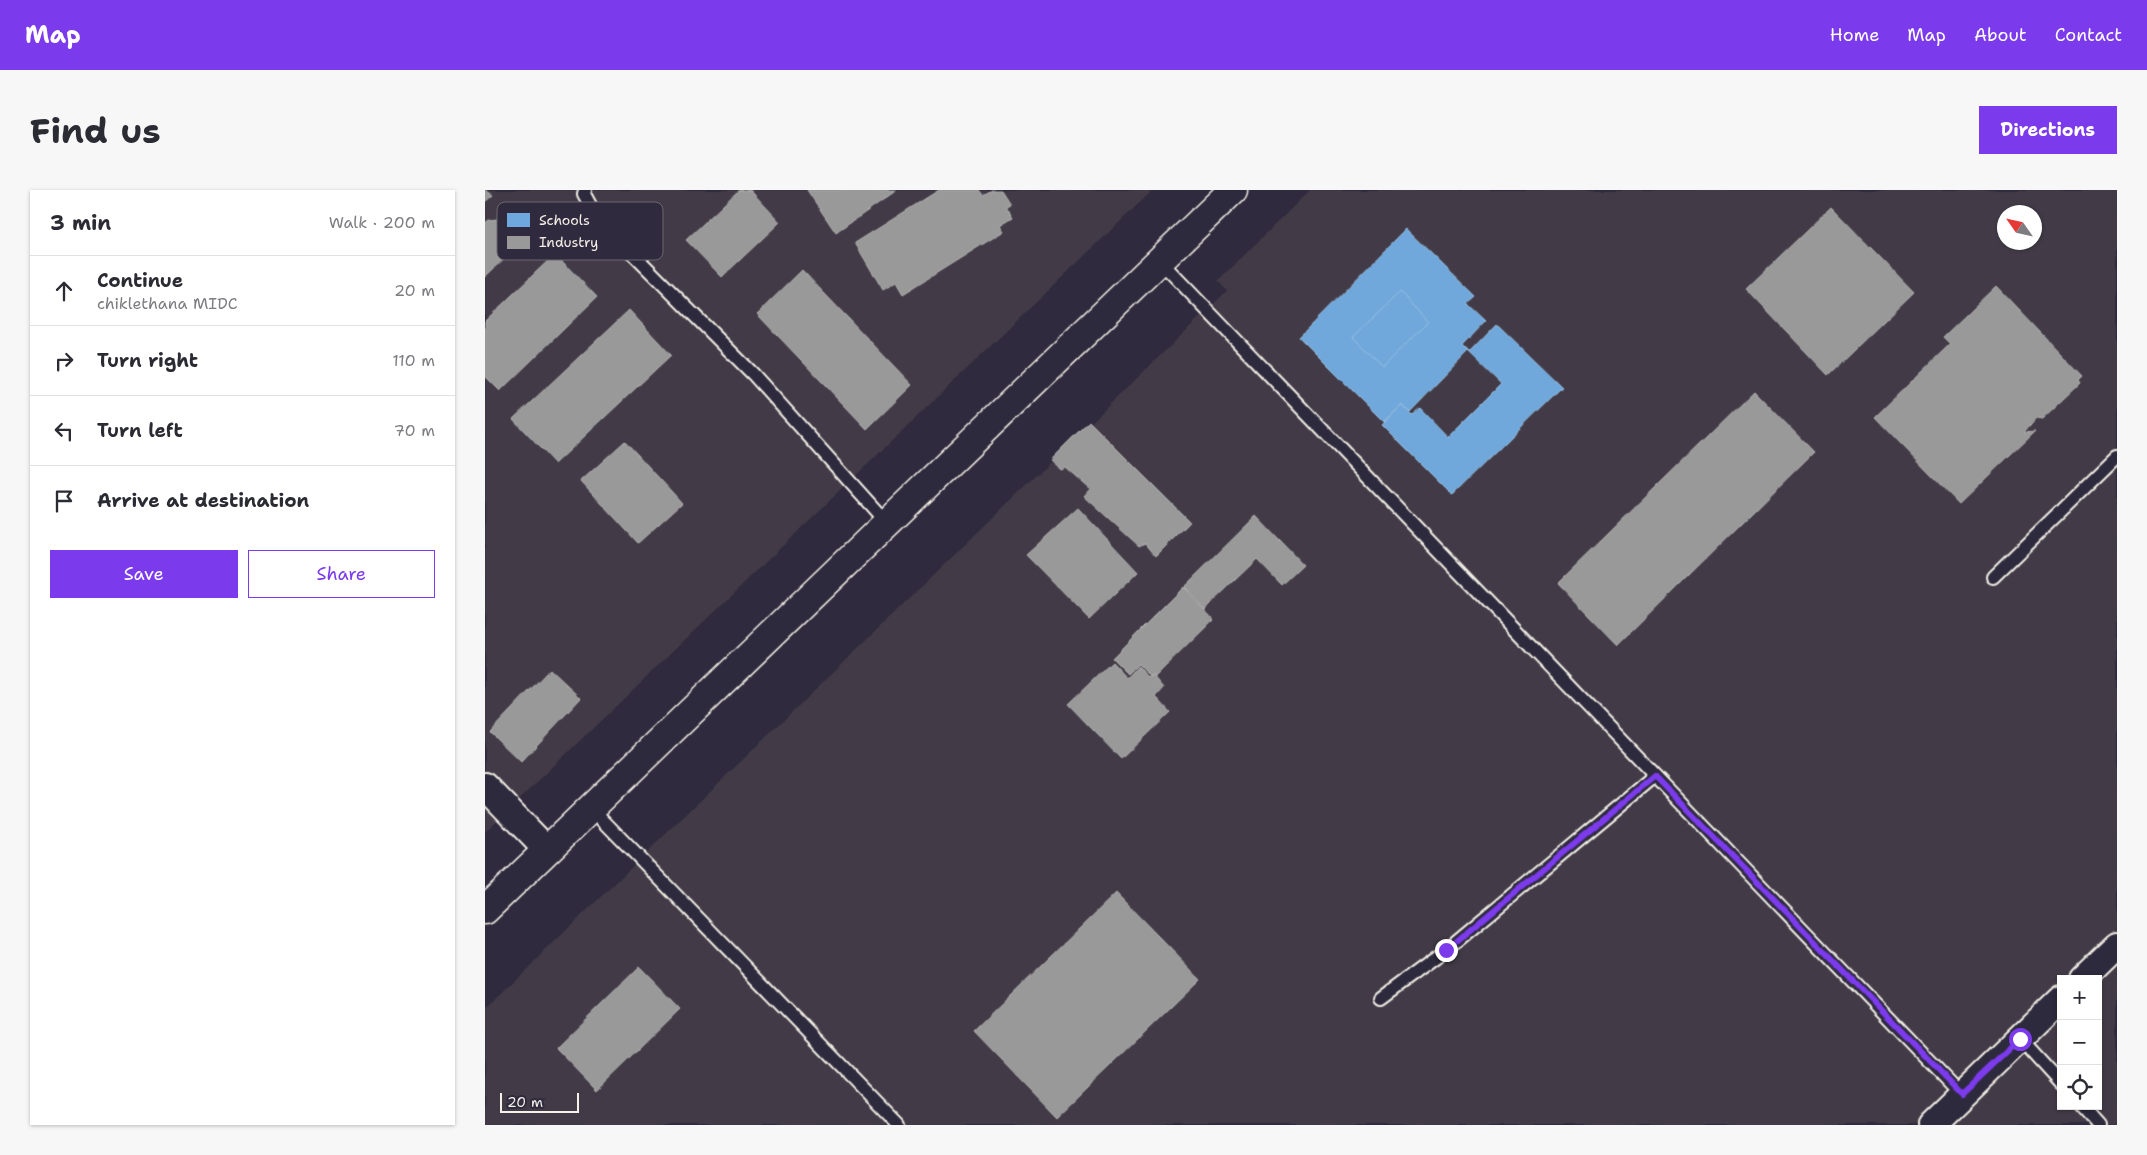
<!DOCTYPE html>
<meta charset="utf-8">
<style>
:root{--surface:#fff;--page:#f7f7f7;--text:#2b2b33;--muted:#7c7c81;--line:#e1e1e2;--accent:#7c3aed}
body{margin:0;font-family:"Shantell Sans",sans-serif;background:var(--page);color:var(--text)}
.controls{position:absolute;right:15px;bottom:15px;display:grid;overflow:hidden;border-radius:0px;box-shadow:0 1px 4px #0004}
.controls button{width:45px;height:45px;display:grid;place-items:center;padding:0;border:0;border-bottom:1px solid var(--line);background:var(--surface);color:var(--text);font:25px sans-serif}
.compass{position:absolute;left:1512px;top:15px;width:45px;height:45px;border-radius:50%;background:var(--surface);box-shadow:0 1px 4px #0004;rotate:304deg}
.scale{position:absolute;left:15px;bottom:12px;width:79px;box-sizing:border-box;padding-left:5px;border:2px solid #f4f1e8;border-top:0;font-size:14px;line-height:18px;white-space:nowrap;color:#f4f1e8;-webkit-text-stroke:4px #2f2a3d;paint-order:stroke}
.stop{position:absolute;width:15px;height:15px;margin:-11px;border:4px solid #7c3aed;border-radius:50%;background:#fff}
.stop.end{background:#7c3aed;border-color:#fff;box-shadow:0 1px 5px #0008}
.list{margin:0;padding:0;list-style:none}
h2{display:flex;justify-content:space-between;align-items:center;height:65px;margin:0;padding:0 20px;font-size:21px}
h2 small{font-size:16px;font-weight:400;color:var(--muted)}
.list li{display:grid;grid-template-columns:32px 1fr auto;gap:15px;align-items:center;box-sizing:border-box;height:70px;padding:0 20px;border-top:1px solid var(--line)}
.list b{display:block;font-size:19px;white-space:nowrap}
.list p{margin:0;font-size:16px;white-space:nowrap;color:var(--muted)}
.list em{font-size:16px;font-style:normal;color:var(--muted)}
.actions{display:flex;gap:10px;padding:15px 20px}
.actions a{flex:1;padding:11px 0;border:1px solid var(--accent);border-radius:0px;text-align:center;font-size:18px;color:var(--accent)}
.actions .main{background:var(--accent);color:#fff}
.icon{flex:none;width:28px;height:28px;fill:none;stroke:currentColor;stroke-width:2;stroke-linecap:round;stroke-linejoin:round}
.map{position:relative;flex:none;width:1632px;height:935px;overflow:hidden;border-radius:0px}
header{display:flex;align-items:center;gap:30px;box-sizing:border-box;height:70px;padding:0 25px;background:var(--accent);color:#fff}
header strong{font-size:24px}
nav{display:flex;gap:28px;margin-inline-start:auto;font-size:18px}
.intro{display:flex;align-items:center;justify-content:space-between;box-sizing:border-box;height:120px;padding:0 30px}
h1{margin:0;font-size:35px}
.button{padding:12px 22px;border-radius:0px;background:var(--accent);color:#fff;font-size:18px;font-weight:700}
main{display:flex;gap:30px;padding:0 30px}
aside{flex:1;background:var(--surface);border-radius:0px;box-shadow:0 1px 4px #0004}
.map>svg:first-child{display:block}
.built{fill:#423a46;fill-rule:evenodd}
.schools{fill:#6fa8dc;stroke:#97bee0}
.industry{fill:#999;stroke:#b4b3b1}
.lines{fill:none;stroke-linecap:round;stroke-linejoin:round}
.lane-casing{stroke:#f4f1e8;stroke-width:16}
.street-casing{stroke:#f4f1e8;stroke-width:30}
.secondary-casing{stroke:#f4f1e8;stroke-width:31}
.lane{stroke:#2f2a3d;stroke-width:12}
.street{stroke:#2f2a3d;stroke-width:26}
.secondary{stroke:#2f2a3d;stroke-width:28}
.route{stroke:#7c3aed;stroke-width:6}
.key{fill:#2f2a3d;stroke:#6a6670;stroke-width:1}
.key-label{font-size:14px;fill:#f4f1e8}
</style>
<header>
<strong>Map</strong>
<nav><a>Home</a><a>Map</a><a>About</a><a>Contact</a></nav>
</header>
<div class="intro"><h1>Find us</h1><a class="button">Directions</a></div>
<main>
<aside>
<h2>3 min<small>Walk · 200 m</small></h2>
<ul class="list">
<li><svg class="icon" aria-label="ahead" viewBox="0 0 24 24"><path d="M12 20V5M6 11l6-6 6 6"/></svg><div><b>Continue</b><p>chiklethana MIDC</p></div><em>20 m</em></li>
<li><svg class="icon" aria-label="right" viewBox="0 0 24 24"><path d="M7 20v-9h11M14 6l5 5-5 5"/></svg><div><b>Turn right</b></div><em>110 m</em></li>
<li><svg class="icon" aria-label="left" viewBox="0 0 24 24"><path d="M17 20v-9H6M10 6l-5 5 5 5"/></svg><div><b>Turn left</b></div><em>70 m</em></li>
<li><svg class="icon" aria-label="arrive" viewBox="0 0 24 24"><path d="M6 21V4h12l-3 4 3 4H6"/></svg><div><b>Arrive at destination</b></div></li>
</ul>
<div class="actions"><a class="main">Save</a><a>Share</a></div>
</aside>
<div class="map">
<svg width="1632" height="935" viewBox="0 0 1632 935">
<rect width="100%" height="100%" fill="#2f2a3d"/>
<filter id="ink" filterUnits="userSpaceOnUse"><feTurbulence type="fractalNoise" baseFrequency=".02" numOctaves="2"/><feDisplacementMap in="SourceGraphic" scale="10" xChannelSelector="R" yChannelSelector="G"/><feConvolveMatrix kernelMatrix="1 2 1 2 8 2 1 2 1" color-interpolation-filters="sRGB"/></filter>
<g filter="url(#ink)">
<g class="built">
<path d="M0 0H668L0 642Z"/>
<path d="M825 0H1632V935H0V819L742 101 733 91ZM1520 22H1550V52H1520ZM1576 789H1613V916H1576Z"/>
</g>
<g class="schools">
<path d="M921 39 991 107 983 114 1001 131 977 156 983 162 925 222 917 215 899 232 814 147Z"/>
<path d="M915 102 943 132 897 177 868 147Z"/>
<path d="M1012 134 1077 197 967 305 897 235 917 215 927 225 935 218 963 247 1016 194 984 163Z"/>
</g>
<g class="industry">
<path d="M0 0 8 5 0 12Z"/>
<path d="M254 0H265L295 32 237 87 201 50Z"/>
<path d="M322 0H412L351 43Z"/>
<path d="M454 0H494L498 5 507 0H516L525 14 521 16 528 27 515 35 519 41 418 104 411 92 398 100 370 53Z"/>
<path d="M25 17 54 47 42 59 32 56 0 87V33L4 30 13 29Z"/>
<path d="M1346 17 1429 102 1343 185 1261 99Z"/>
<path d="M70 64 112 107 15 201 0 186V131Z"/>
<path d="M317 80 427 195 382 239 272 124Z"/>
<path d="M1511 96 1597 186 1593 190 1595 193 1557 229 1551 228 1539 242 1550 241 1474 314 1390 227 1465 154 1458 147Z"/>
<path d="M144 120 186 165 70 274 28 229Z"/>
<path d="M1269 201 1329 262 1133 455 1073 393Z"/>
<path d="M604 231 705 332 671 366 660 353 654 356 599 306 605 299 580 277 575 279 565 270Z"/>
<path d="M140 251 197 313 153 353 96 291Z"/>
<path d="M593 318 653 382 604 429 541 365Z"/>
<path d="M771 326 818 375 797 395 772 369 720 419 699 397Z"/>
<path d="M698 397 729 429 671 486H665L653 474 643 484 627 468Z"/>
<path d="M627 472 642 488 653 476 663 487 669 486 679 498 671 507 685 522 636 569 583 514Z"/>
<path d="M65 479 96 508 36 572 5 542Z"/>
<path d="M631 703 715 789 572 927 489 841Z"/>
<path d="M154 777 195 819 112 900 71 858Z"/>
</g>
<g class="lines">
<g class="lane-casing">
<g id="lane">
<path d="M100 0 99 4 112 28 268 184 401 332"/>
<path d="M675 71 1477 905"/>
<path d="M1508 387 1632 266"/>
<path d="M106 618 414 935"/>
<path d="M896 808 961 760 1170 586"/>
<path d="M1535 849 1576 894"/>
<path d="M1596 916 1613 935"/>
</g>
</g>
<g class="street-casing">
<g id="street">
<path d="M0 596 62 660"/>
<path d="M1597 789 1632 755"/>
<path d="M1446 935 1576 809"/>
</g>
</g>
<g class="secondary-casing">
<path id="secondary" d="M0 720 748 0"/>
</g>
<use href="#lane" class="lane"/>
<use href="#street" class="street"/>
<use href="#secondary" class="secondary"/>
</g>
</g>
<g class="lines" filter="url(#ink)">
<path class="route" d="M961 760 1170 586 1477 904 1535 849"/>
</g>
<rect x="12" y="12" width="166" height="58" rx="8" class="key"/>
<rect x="22" y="23" width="23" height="14" fill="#6fa8dc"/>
<rect x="22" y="46" width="23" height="13" fill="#999"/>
<g class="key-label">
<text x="54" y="35">Schools</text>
<text x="54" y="57">Industry</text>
</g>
</svg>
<div class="controls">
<button>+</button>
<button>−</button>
<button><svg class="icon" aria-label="locate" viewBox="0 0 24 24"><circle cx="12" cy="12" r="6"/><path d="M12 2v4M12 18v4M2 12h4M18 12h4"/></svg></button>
</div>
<svg class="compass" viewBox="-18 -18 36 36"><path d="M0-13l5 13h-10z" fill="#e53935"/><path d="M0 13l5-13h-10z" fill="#7c7c81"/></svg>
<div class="scale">20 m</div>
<div class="stop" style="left:1535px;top:849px"></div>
<div class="stop end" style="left:961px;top:760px"></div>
</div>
</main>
